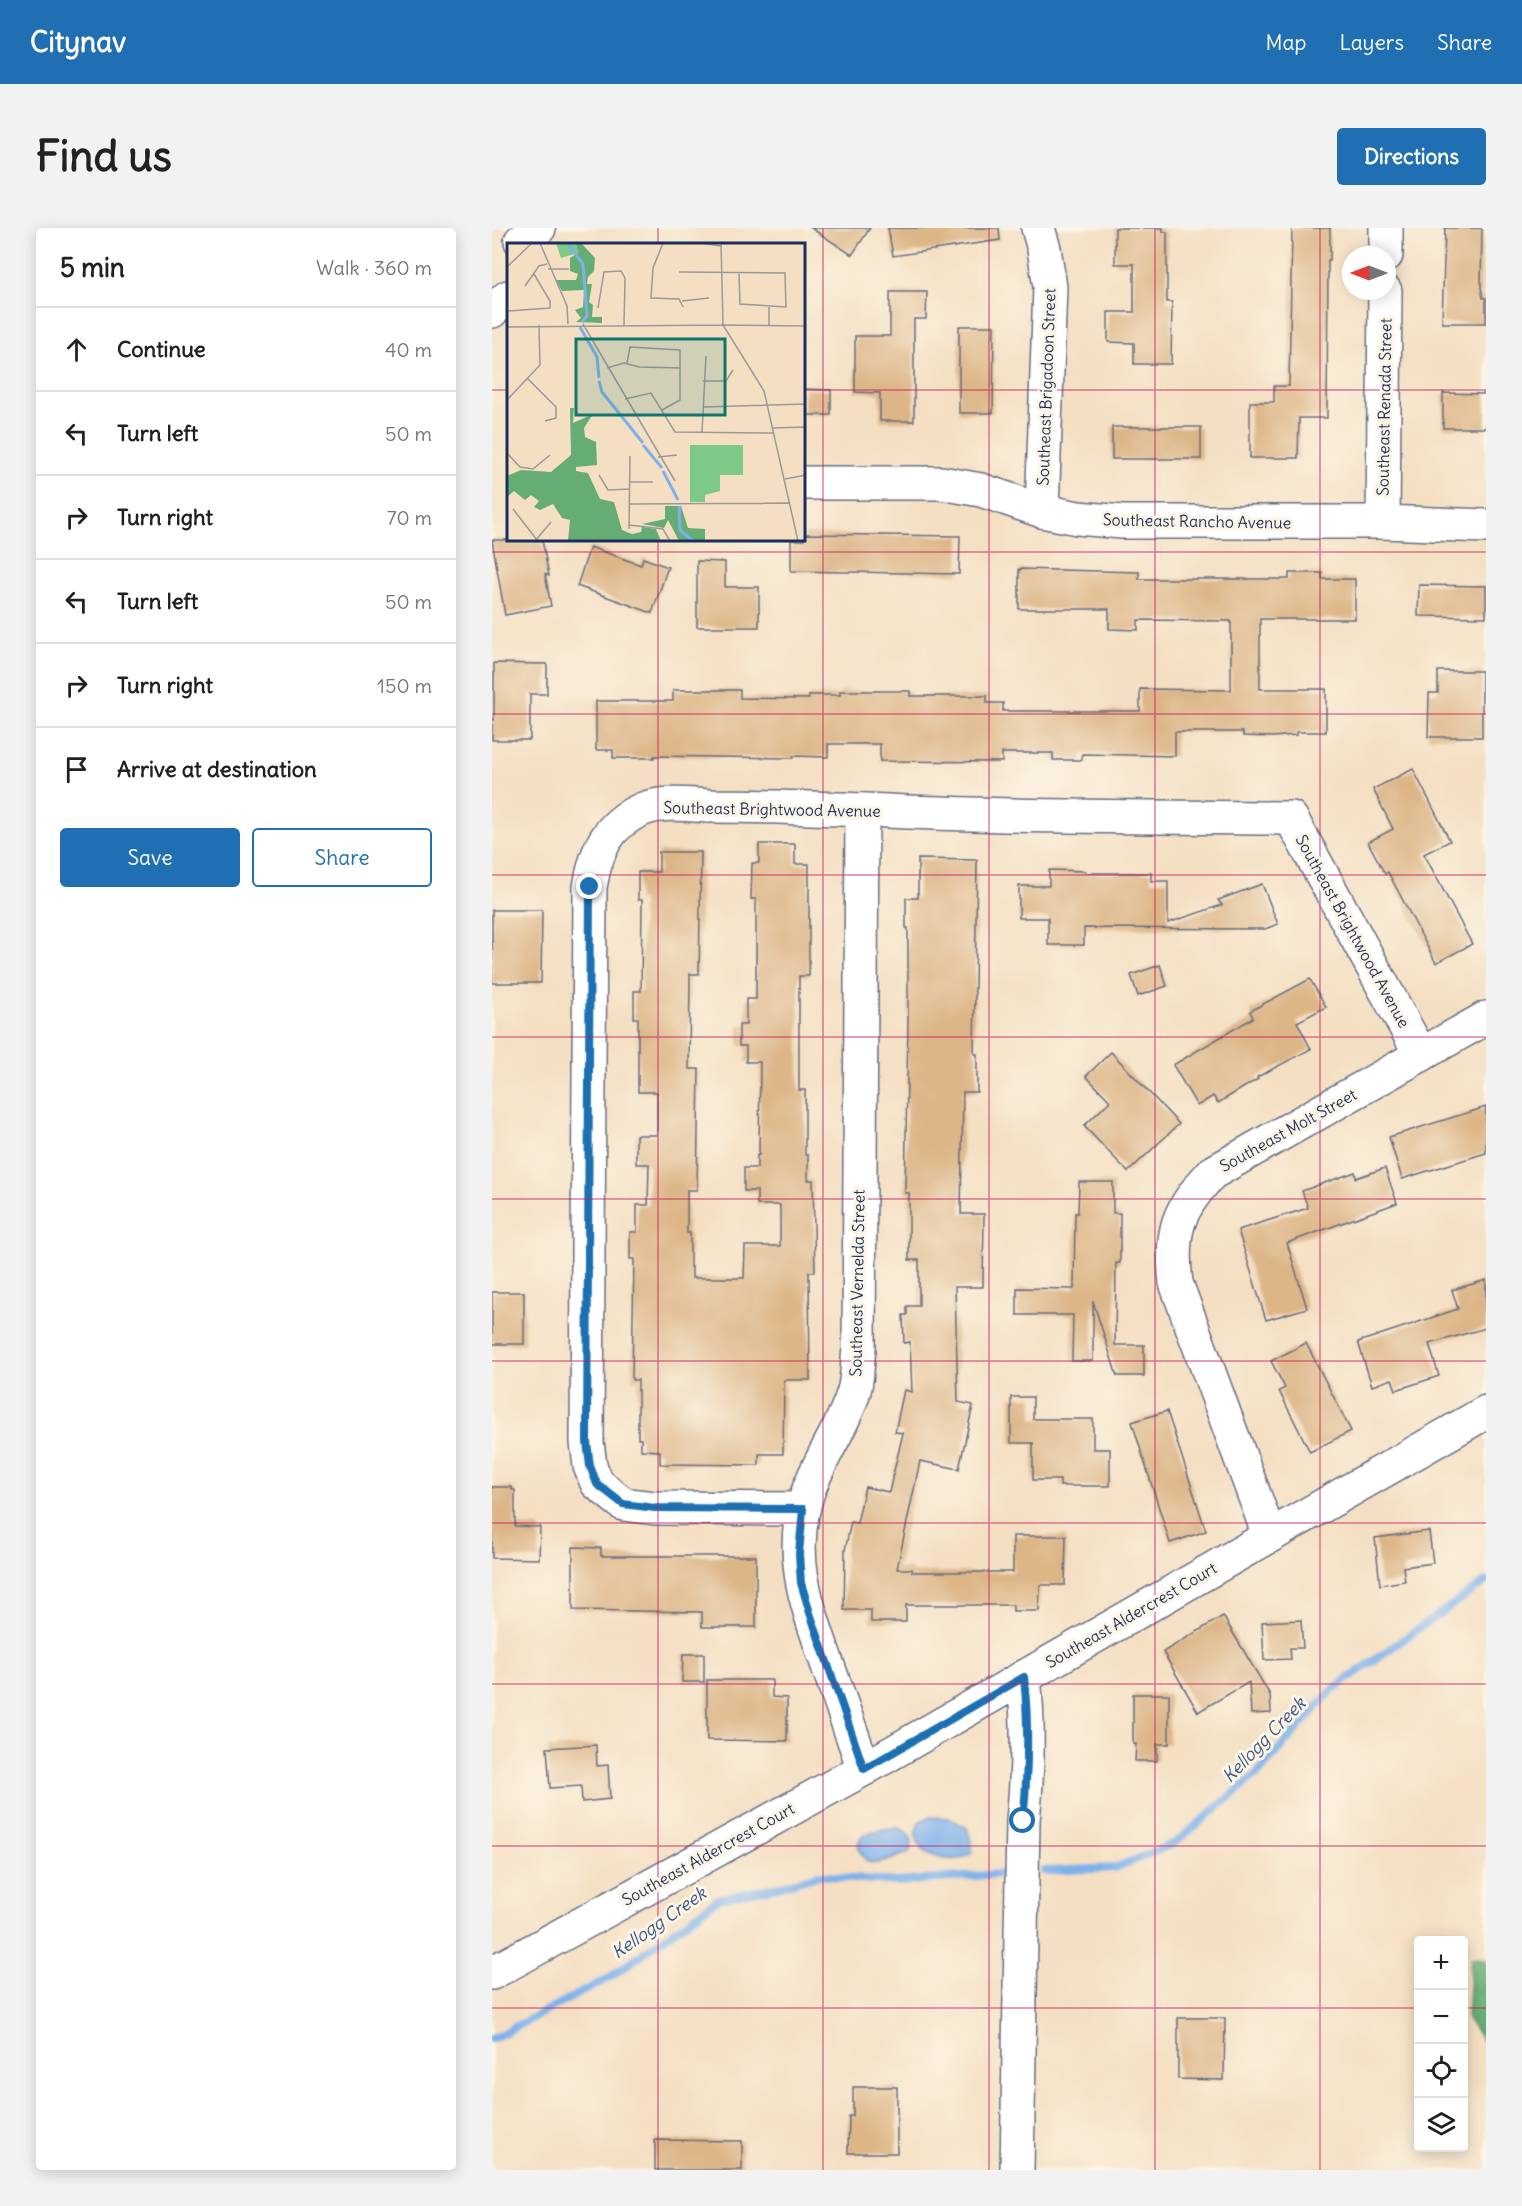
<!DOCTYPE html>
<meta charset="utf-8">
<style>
:root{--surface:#fff;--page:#f2f2f2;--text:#202124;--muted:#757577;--line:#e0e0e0;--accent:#1f6fb2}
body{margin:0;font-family:Delius,sans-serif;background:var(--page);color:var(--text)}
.controls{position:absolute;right:18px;bottom:18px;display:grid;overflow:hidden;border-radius:6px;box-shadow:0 3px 15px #0003}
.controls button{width:54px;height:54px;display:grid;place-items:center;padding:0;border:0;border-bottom:2px solid var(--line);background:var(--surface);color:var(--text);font:30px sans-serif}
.compass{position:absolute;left:850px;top:18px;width:54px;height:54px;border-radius:50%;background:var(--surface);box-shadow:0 3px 15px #0003;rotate:270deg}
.stop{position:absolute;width:18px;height:18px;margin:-14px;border:4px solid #1f6fb2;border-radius:50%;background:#fff}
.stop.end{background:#1f6fb2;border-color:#fff;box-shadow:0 2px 6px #0008}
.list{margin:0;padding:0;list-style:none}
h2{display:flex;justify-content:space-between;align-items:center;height:78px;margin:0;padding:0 24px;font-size:26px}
h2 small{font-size:20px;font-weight:400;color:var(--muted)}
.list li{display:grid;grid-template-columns:39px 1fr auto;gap:18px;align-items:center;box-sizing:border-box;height:84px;padding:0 24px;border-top:2px solid var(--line)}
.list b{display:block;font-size:22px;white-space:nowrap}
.list em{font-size:20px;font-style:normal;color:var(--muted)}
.actions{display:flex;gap:12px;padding:18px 24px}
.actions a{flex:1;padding:14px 0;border:2px solid var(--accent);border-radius:6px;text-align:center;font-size:21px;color:var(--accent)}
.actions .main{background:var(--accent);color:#fff}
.icon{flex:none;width:33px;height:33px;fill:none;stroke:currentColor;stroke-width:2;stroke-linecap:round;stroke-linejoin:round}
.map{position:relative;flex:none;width:994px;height:1942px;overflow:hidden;border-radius:6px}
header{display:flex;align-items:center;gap:36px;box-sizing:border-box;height:84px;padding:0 30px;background:var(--accent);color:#fff}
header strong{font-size:28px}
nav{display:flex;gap:33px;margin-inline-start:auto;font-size:21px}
.intro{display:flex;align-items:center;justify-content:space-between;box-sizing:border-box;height:144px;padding:0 36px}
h1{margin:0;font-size:42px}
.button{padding:15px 27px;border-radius:6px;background:var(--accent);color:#fff;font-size:21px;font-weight:700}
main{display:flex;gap:36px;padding:0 36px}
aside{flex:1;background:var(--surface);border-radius:6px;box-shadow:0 3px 15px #0003}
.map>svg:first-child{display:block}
.forest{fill:#65ad74;stroke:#406e69;stroke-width:1.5}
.water{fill:#7eb1eb;stroke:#4c70a4;stroke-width:1.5}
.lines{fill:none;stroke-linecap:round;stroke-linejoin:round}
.stream{stroke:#7eb1eb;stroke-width:8}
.building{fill:#ddb688}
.minor-casing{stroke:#676d81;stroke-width:36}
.minor{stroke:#fff;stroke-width:33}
.route{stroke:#1f6fb2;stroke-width:8}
.grid{fill:none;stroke:#c2185b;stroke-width:1.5;stroke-opacity:0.55}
.labels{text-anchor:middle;stroke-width:6;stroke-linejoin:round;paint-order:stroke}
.street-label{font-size:16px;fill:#1b2f5e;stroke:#fcf5e5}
.water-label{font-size:18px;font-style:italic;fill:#395688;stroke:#fcf5e5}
.inset-river{fill:none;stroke:#7eb1eb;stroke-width:3}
.inset-road{fill:none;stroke:#9d999a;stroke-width:1.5}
.view{fill:#0f766e;fill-opacity:0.15;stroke:#0f766e;stroke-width:3}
.inset-edge{fill:none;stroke:#1b2f5e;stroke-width:3}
</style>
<header>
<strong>Citynav</strong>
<nav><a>Map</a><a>Layers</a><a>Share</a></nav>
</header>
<div class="intro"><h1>Find us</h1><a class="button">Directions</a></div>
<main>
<aside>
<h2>5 min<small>Walk · 360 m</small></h2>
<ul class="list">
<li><svg class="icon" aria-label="ahead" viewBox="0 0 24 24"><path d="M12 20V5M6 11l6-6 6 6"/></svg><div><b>Continue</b></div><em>40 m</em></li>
<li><svg class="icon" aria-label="left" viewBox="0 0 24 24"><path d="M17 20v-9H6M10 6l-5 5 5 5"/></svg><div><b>Turn left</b></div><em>50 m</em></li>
<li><svg class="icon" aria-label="right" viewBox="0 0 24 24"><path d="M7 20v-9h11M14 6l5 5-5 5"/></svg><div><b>Turn right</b></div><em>70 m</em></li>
<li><svg class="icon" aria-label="left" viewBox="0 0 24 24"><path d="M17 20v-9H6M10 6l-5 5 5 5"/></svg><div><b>Turn left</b></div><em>50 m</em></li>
<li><svg class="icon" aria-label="right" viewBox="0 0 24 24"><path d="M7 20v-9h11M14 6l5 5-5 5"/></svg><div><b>Turn right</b></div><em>150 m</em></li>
<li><svg class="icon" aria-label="arrive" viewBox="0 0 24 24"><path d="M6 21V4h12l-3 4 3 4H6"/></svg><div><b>Arrive at destination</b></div></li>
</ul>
<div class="actions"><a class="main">Save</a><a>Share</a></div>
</aside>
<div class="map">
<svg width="994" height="1942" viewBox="0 0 994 1942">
<rect width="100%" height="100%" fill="#fcf5e5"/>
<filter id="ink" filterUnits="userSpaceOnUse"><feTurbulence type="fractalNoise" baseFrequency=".0167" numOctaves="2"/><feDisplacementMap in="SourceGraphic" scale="12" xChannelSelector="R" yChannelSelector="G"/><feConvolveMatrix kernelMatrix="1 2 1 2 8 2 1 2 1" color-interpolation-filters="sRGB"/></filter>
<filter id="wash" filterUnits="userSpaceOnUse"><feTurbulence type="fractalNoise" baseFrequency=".008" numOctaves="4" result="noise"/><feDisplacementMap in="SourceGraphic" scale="24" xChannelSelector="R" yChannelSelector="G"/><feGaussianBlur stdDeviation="1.35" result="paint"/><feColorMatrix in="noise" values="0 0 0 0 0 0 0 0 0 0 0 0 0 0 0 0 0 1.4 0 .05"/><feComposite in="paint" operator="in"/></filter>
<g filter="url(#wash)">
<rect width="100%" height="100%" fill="#f4dfc2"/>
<path class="forest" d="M979 1730 994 1731V1817L975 1791Z"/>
<g class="water">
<path d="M438 1589 458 1590 475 1600 480 1616V1625C465 1638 426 1631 424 1607 423 1603 426 1597 428 1593Z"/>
<path d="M405 1599C417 1604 424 1612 417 1624 407 1628 393 1636 381 1635 375 1634 372 1631 370 1627 355 1603 390 1602 405 1599Z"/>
</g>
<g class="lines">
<g class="stream">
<path d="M552 1643 623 1640 683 1615 766 1545 840 1462 994 1353"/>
<path d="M0 1811 117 1750 226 1671 289 1658 326 1647 405 1654 509 1646"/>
</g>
</g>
<g id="blocks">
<g class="building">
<path d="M319 0H378L360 27Z"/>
<path d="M396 0H507L508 12 401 28Z"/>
<path d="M623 0H671V4H675V74H680L679 136H642V115L616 114V84H642V36H623Z"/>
<path d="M800 0H838V32H836L835 190H807L806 230H758V174H782V158H797Z"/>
<path d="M953 0H990L989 60 991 70H994V95H950Z"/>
<path d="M398 64H435L434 91H422V193H388V165L363 164V108H398Z"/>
<path d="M467 98H502L501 185H467Z"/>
<path d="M312 161 339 162V187H312Z"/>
<path d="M951 165 994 166V200H951Z"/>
<rect x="620" y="199" width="89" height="32"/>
<path d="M312 306 468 308 467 346 299 343V312H312Z"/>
<path d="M0 312H50L57 348 53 346 59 378 13 387Z"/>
<path d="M98 319 149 337 151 330 176 339 160 385 85 358Z"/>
<path d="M205 333 233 334V359H267V399H205Z"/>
<path d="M527 341 647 344V351H797V345H830V351H863V391H768V461H834V504H804V507L781 509 751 508V504H683V528L590 526V532H561V525H510V534L388 533V516H336V529L301 528V530L162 528V530H121V522H104V473H181V462H248V470L317 471V467H348V463H418V468H495V475H511V483H648V461L739 462V393L646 392V402L617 401V381H527Z"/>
<path d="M927 357 994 358V389L926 388Z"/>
<path d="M2 435 55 436V466H38V512H0V492H2Z"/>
<path d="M946 443H990V509H936L937 465H946Z"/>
<path d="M921 541 958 613 932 626 980 716 944 735 896 644 893 646 876 614 901 601 881 561Z"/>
<path d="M267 616H303V636H317V748H307V862H313V927H316V952H321L323 1044H317L318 1152H292L291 1226H267V1237L168 1236V1223L149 1222V1211H146V1152H140L142 1031H138V1004H145V977H156L157 936H144V907H165V864H146V790H142V763H149L150 672H146V644H167V624H209L207 746H198L197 841H207L205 962H195V1005H198V1039H200V1050H252L253 1018H288V977H265V963H252V940H265V927H267L268 834H254V818H247V797H254V771H264V671H259L260 635H267Z"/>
<path d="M426 631 485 632 482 826H485V864H471L469 986H492L491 1059H463L466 1174 481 1177 467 1241 428 1233 405 1341H420V1344H521V1308H574L573 1357H548L547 1383H521V1377H414V1394H379V1382H352L353 1322 359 1294 365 1295 373 1259 397 1264 411 1205 403 1204 412 1162 420 1164 418 1114 412 1115 411 1087H415V1078H427V1032H417V965H413L416 795V700H414V670H426Z"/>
<path d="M557 642 593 643V645H659V653H676V695L730 677 726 672 770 656 786 696 773 701 592 700V717H556V690H527V658H557Z"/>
<path d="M0 682H50L49 755H0Z"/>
<path d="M668 737 675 758 646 768 639 747Z"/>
<path d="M818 751 834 779 805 794 819 821 765 849 766 851 726 875 721 868 705 878 681 837 761 790 758 783Z"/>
<path d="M619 824 687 896 636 944 592 898 618 873 594 848Z"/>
<path d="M994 879V925L910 951 897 909Z"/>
<path d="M893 940 905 975 795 1015 815 1080 774 1092 746 1002 816 980 810 963 863 944 864 950Z"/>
<path d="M587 954H621V985H628V1035H624L623 1117H652V1148H625L601 1073V1133H580L581 1087H525V1060L582 1061 583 985H586Z"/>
<path d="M994 1052V1100L937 1116 947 1148 904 1162 900 1151 880 1158 866 1114 966 1081 960 1062Z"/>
<rect x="0" y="1064" width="32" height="52"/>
<path d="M814 1115 859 1203 818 1224 787 1163 793 1160 779 1133Z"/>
<path d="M519 1169H541V1191H601V1221H618V1258H568V1252H541V1215H519Z"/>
<path d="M675 1183 714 1303 678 1315 640 1194Z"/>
<path d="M0 1259H20V1262H23V1298L48 1299 47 1331 0 1330Z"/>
<path d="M937 1303 941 1335 911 1339 913 1353 888 1357 883 1310Z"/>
<path d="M81 1319 109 1320V1328H264V1399H210V1384L81 1382Z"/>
<path d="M731 1388 778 1467 779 1485 759 1486 757 1454 706 1484 671 1424Z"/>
<path d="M809 1392 811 1420H798L799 1431 772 1432 770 1394Z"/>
<path d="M191 1426H212V1454H190Z"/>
<path d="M215 1452H280V1469L295 1470V1513L215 1512Z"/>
<path d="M641 1466H677V1516H665V1533H643L644 1516H641Z"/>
<path d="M104 1517 105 1538 116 1537 118 1571 90 1574 89 1558 58 1560 55 1520Z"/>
<path d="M686 1790H733L732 1852 686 1851Z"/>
<path d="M361 1859H405V1925H356L357 1888H361Z"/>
<path d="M163 1912 250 1913V1942H163Z"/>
</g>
</g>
</g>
<g filter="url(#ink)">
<use href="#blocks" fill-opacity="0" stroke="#676d81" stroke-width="1.5"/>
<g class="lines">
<g class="minor-casing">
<g id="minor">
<path d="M546 0 552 21 558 59 550 283"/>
<path d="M29 13 47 0"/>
<path d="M894 27V0"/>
<path d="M0 83 16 69"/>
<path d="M312 255H449L489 262 550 283 586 290 630 294H891L994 298"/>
<path d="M891 294 893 63"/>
<path d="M370 582 367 1121C365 1135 366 1152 361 1166 350 1202 325 1233 314 1270 296 1332 316 1379 336 1438 348 1472 360 1507 372 1541"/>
<path d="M311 1281 163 1280 131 1276 105 1255 98 1238 95 1214 98 659C104 623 115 596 151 581 172 573 197 577 219 578 270 578 321 580 373 582 515 589 657 589 799 590L929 827"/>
<path d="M777 1307 684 1055C678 1004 685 982 720 945L994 790"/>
<path d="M0 1745 372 1541 994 1184"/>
<path d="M525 1942 531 1593C536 1544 537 1498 532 1449"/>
</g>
</g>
<use href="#minor" class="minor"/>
</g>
</g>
<g class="lines" filter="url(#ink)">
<path class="route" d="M98 659 95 1214 98 1238 105 1256 131 1276 163 1280 311 1281 307 1326 309 1355 318 1385 372 1541 532 1449C537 1498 536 1544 531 1593"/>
</g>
<path class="grid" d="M166 0V16M331 0V1942M497 0V1942M663 0V1942M828 0V1942M0 162H16M312 162H994M166 312V1942M0 324H994M0 486H994M0 647H994M0 809H994M0 971H994M0 1133H994M0 1295H994M0 1456H994M0 1618H994M0 1780H926M972 1780H994"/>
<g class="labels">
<g class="street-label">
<text transform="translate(554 159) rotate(-88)" y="6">Southeast Brigadoon Street</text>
<text transform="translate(892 179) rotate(-89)" y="6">Southeast Renada Street</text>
<text transform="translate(705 293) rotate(1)" y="6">Southeast Rancho Avenue</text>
<text transform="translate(280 581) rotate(1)" y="6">Southeast Brightwood Avenue</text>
<text transform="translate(861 703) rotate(61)" y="6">Southeast Brightwood Avenue</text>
<text transform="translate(796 902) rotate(-29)" y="6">Southeast Molt Street</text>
<text transform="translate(365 1055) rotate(-89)" y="6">Southeast Vernelda Street</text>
<text transform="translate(639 1387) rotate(-30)" y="6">Southeast Aldercrest Court</text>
<text transform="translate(216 1626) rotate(-29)" y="6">Southeast Aldercrest Court</text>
</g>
<g class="water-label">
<text transform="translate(772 1512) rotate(-46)" y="6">Kellogg Creek</text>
<text transform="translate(167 1695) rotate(-35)" y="6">Kellogg Creek</text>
</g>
</g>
<g transform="translate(15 15)">
<rect width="298" height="298" fill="#f4dfc2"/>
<path d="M49 0H69L71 10 54 15ZM183 202H236V232H213V248L198 252V259H183Z" fill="#7cc988"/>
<path d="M69 0H74L88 15 87 28 81 34 80 41H85L82 59 86 62 85 74H95V80L69 79 74 75 68 67 76 64 77 47 55 48 49 37H69L71 31 63 28V15L71 10ZM63 165H67L66 180 86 171 77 185 78 194 89 199 90 222 69 224V228L81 230 93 256 107 259 115 287 125 291 134 289 135 284 149 286 154 298H61L63 277 55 275 46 261 33 267 27 264 32 258 24 252 18 257 7 248 0 254V233L14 227 44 229 64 212ZM158 263H174L181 285 198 286V298H172L161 277 157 285 135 281 158 276Z" fill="#65ad74"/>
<path class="inset-river" d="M60 0 76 21 80 73 75 79M73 84 90 114 92 135M92 138 95 149 136 200M136 202 155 225M156 228 171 257M172 263 173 287 186 298"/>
<path class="inset-road" d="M33 0 60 63 61 81M156 0 146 25 144 55 172 56 176 64M193 0 214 3M0 24 25 0M41 26H62M172 29 278 30 279 64 233 61 232 31M18 43 32 23 40 21M175 58 202 55M262 64V83M91 65 97 29 114 28 118 35 117 82M0 68 43 65V58L27 31M76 81 168 238M0 84 216 82 214 0M120 120 123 104 173 107V157L155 167M100 125 117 120 132 124 174 125M20 135 49 164V175L38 178M196 138H219L226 127M118 156 144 150 168 189 267 190M0 157 33 122 32 82M196 164 299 161M266 185 299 184M195 189 199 113M0 210 13 224 26 226 43 212M151 214 170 212M92 232 101 247 123 246M278 236 299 232M123 239H146M123 261 283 260M6 266 30 297M122 282 156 286 163 298M122 286 123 213M28 298 44 279M291 298 257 148 216 82 299 83"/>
<path class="view" d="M69 96H218V172H69Z"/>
<rect width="298" height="298" class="inset-edge"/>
</g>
</svg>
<div class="controls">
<button>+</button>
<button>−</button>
<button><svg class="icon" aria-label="locate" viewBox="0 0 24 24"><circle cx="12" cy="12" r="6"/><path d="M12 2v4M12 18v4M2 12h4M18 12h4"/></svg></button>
<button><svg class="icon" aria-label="layers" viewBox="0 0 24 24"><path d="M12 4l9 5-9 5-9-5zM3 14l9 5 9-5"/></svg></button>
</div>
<svg class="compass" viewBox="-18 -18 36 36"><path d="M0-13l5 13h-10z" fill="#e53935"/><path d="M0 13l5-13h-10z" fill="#757577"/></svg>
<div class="stop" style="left:531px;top:1593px"></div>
<div class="stop end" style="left:98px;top:659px"></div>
</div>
</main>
